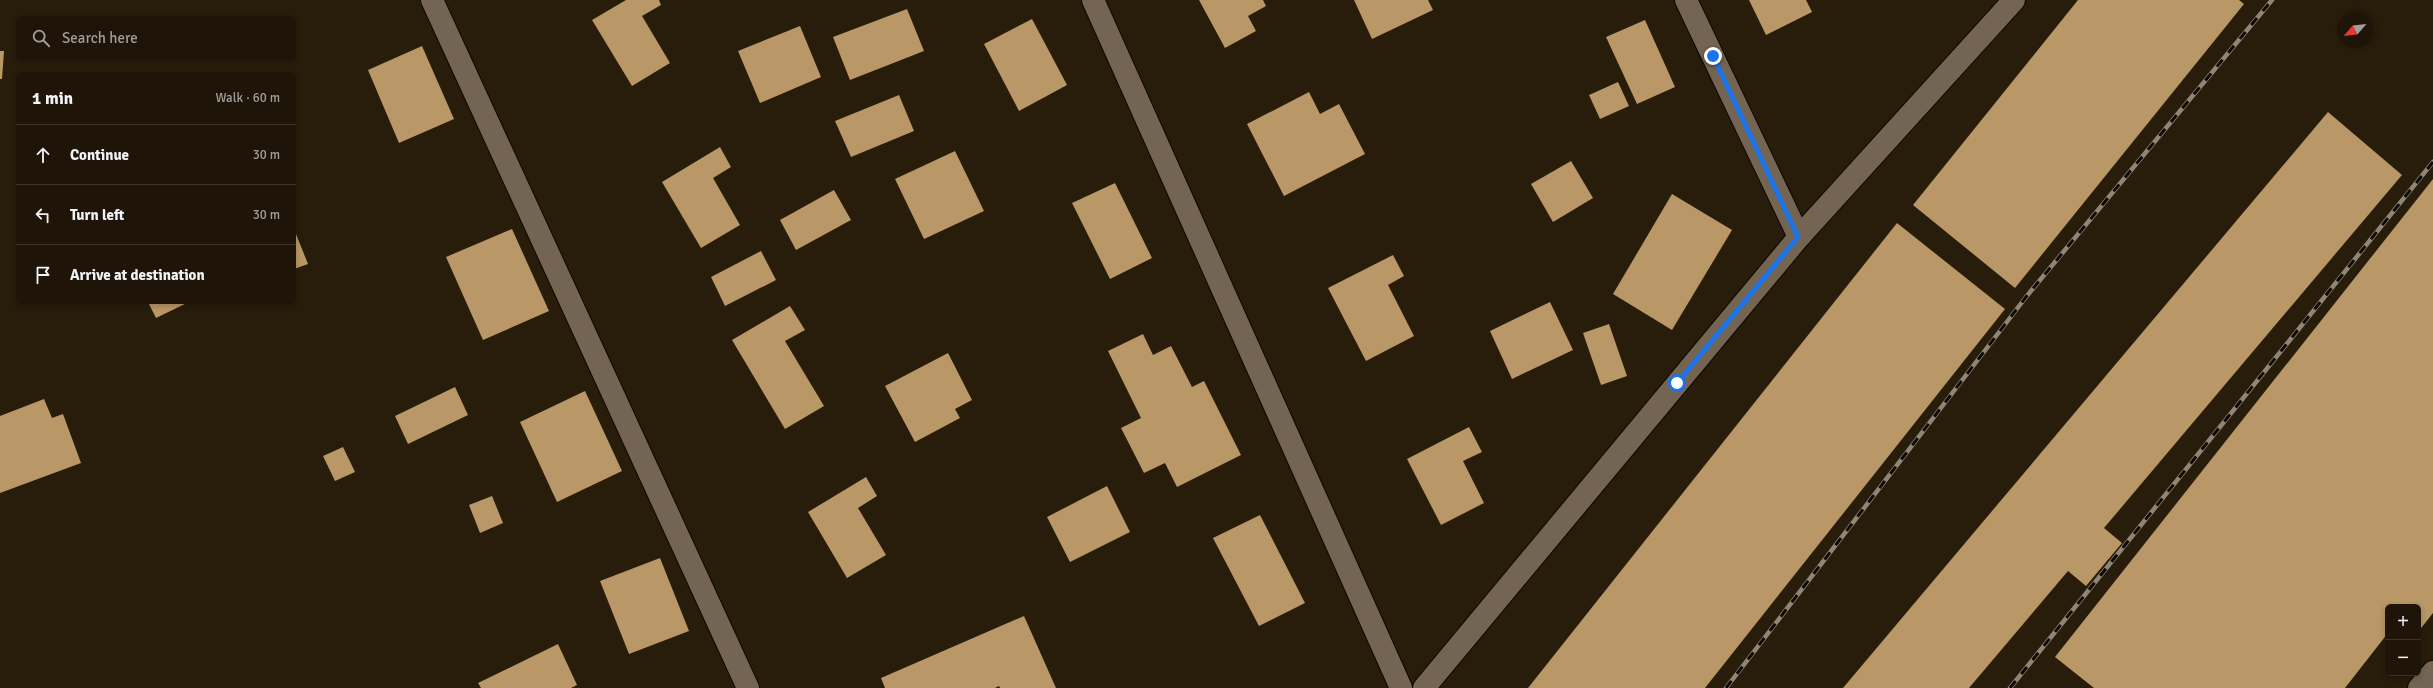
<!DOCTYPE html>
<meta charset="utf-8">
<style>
:root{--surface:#1e1508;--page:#261e12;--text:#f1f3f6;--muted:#a19f9c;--line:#3c3429}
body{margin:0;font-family:Signika,sans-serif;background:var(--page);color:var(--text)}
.controls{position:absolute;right:12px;bottom:12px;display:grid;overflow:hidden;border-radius:6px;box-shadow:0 2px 6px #0003}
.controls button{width:36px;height:36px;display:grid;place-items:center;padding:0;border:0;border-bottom:1px solid var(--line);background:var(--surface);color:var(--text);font:20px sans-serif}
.compass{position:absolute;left:2337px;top:12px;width:36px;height:36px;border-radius:50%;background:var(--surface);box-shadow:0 2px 6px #0003;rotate:242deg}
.stop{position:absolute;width:12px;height:12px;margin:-9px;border:3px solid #1a73e8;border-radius:50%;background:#fff}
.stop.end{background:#1a73e8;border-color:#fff;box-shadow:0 1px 4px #0008}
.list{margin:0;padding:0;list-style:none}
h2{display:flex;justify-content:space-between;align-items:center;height:52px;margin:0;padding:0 16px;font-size:17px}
h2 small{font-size:13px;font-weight:400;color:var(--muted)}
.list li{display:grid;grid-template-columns:26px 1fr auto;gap:12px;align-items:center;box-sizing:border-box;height:60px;padding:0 16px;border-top:1px solid var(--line)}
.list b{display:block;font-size:15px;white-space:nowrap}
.list em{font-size:13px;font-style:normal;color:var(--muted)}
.icon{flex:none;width:22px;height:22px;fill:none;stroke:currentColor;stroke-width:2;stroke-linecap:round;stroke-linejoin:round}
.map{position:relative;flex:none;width:2433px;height:688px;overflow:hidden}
.search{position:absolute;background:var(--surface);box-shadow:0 2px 6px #0003;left:16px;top:16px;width:280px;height:44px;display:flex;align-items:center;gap:10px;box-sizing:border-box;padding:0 14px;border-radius:6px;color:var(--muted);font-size:15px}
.panel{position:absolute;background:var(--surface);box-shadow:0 2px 6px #0003;left:16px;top:72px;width:280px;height:232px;border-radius:6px}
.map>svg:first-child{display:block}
.building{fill:#b99766}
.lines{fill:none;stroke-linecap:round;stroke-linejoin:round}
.minor-casing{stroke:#100600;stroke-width:24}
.minor{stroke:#736552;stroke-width:22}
.rail-casing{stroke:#908678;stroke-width:4.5}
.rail{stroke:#0c0803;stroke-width:3;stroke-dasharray:9;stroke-linecap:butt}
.route{stroke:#1a73e8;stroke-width:5}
</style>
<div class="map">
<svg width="2433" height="688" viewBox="0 0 2433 688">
<rect width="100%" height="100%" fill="#281c0b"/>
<g class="building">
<path d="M626 0H659L661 5 642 16 670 63 632 86 592 20Z"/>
<path d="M1199 0H1263L1266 6 1248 16 1256 31 1225 48Z"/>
<path d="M1354 0H1428L1433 10 1372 39Z"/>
<path d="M1749 0H1806L1812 12 1766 35Z"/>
<path d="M2078 0H2239L2244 4 2015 288 1913 205Z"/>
<path d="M907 9 924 51 850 80 833 37Z"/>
<path d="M1032 19 1067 85 1019 111 984 44Z"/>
<path d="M1645 20 1675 87 1637 104 1606 37Z"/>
<path d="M800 26 821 77 760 103 738 51Z"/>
<path d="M422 46 454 119 399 143 368 70Z"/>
<path d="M0 51H4L2 79H0Z"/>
<path d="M1618 82 1629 106 1600 119 1589 95Z"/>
<path d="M1309 92 1320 114 1339 104 1365 154 1284 196 1247 124Z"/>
<path d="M899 95 914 131 851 157 835 121Z"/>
<path d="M2328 112 2402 175 2104 528 2122 543 2086 586 2068 571 1969 688H1843Z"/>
<path d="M720 147 731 167 713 178 740 225 701 248 662 182Z"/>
<path d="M955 151 984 211 924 239 895 179Z"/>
<path d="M1571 161 1593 198 1553 222 1531 184Z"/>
<path d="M2433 179V613L2418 632V607H2388V633L2345 688H2094L2055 657Z"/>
<path d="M1115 183 1152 258 1110 279 1072 203Z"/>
<path d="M834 190 851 220 796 250 780 220Z"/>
<path d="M1672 194 1732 230 1672 330 1613 294Z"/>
<path d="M1897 223 2005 309 1705 688H1528Z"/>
<path d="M294 229 308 264 294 269Z"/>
<path d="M512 229 549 311 483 340 446 257Z"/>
<path d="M761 251 776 280 725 306 711 277Z"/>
<path d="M1393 255 1404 276 1388 285 1414 336 1366 361 1328 288Z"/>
<path d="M148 302H189L156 318Z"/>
<path d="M1550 302 1573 350 1512 379 1490 331Z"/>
<path d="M790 306 805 330 785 341 824 406 785 429 732 340Z"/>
<path d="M1609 324 1627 376 1601 385 1583 333Z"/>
<path d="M1143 334 1153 355 1171 346 1192 387 1204 381 1241 455 1177 487 1165 463 1144 473 1121 428 1141 418 1108 351Z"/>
<path d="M948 353 972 400 955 409 960 418 915 442 885 386Z"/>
<path d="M455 387 468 415 408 444 395 416Z"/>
<path d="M585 391 622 471 557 502 520 422Z"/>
<path d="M44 399 52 418 63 414 81 463 0 493V416Z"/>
<path d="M1469 427 1482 452 1463 461 1484 503 1441 525 1407 459Z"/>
<path d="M343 447 355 472 335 481 323 456Z"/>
<path d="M866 477 877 496 858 508 886 555 847 578 808 512Z"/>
<path d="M1107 486 1130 532 1070 562 1047 517Z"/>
<path d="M492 496 503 523 480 533 469 505Z"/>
<path d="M1260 515 1305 603 1259 626 1213 538Z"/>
<path d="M660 558 689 631 629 654 600 581Z"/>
<path d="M1024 616 1056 688H1000L999 686 995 688H885L881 678Z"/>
<path d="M558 644 577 685 571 688H481L478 683Z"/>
</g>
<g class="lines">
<g class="minor-casing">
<g id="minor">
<path d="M432 0 748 688"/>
<path d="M1093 0 1401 688"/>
<path d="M1686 0 1799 237"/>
<path d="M1424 688 1799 237 2014 0"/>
<path d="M2419 688 2433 672"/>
</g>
</g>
<use href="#minor" class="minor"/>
<g class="rail-casing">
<g id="rail">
<path d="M1726 688 2026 297 2272 0"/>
<path d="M2010 688 2433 162"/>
</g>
</g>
<use href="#rail" class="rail"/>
</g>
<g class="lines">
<path class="route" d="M1677 383 1798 237 1713 56"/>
</g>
</svg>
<div class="controls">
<button>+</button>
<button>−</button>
</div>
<svg class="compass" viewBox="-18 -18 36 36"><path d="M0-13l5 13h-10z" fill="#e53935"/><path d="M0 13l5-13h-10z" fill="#a19f9c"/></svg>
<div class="stop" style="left:1677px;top:383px"></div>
<div class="stop end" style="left:1713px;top:56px"></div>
<div class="search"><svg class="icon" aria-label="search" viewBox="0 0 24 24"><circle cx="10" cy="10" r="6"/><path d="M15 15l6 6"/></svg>Search here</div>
<section class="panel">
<h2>1 min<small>Walk · 60 m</small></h2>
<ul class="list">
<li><svg class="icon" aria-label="ahead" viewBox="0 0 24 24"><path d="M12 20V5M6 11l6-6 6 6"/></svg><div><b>Continue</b></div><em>30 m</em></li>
<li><svg class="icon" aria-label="left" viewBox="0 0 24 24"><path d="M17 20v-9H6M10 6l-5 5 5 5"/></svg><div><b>Turn left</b></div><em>30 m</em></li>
<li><svg class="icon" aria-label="arrive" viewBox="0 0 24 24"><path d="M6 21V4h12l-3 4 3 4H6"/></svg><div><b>Arrive at destination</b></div></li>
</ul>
</section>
</div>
